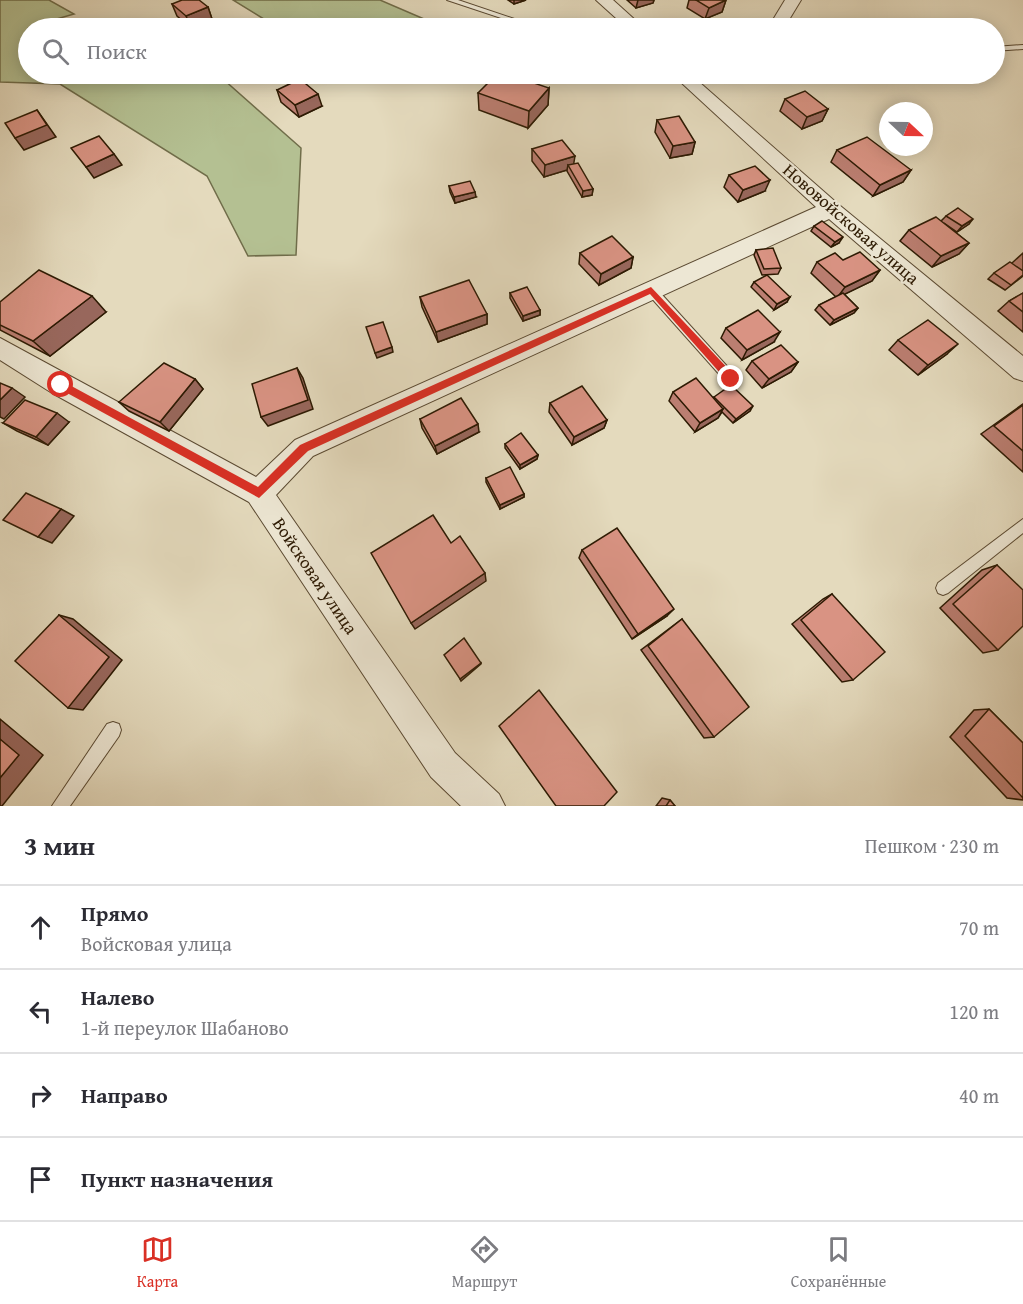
<!DOCTYPE html>
<html lang="ru">
<meta charset="utf-8">
<style>
:root{--surface:#fff;--page:#f2f2f3;--text:#2b2b33;--muted:#7c7c81;--line:#e1e1e2;--accent:#d93025}
body{margin:0;font-family:"Gentium Book Plus",serif;background:var(--page);color:var(--text)}
.compass{position:absolute;left:879px;top:102px;width:54px;height:54px;border-radius:50%;background:var(--surface);box-shadow:0 3px 15px #0003;rotate:112deg}
.stop{position:absolute;width:18px;height:18px;margin:-14px;border:4px solid #d93025;border-radius:50%;background:#fff}
.stop.end{background:#d93025;border-color:#fff;box-shadow:0 2px 6px #0008}
.list{margin:0;padding:0;list-style:none}
h2{display:flex;justify-content:space-between;align-items:center;height:78px;margin:0;padding:0 24px;font-size:26px}
h2 small{font-size:20px;font-weight:400;color:var(--muted)}
.list li{display:grid;grid-template-columns:39px 1fr auto;gap:18px;align-items:center;box-sizing:border-box;height:84px;padding:0 24px;border-top:2px solid var(--line)}
.list b{display:block;font-size:22px;white-space:nowrap}
.list p{margin:0;font-size:20px;white-space:nowrap;color:var(--muted)}
.list em{font-size:20px;font-style:normal;color:var(--muted)}
.icon{flex:none;width:33px;height:33px;fill:none;stroke:currentColor;stroke-width:2;stroke-linecap:round;stroke-linejoin:round}
.map{position:relative;flex:none;width:1023px;height:806px;overflow:hidden}
.search{position:absolute;background:var(--surface);box-shadow:0 3px 15px #0003;left:18px;right:18px;top:18px;height:66px;display:flex;align-items:center;gap:15px;box-sizing:border-box;padding:0 21px;border-radius:33px;color:var(--muted);font-size:22px}
.sheet{height:414px;background:var(--surface)}
nav{display:flex;justify-content:space-around;align-items:center;box-sizing:border-box;height:84px;border-top:2px solid var(--line);background:var(--surface);font-size:16px;color:var(--muted)}
nav a{display:grid;justify-items:center;gap:3px}
nav .on{color:var(--accent)}
.map>svg:first-child{display:block}
.green{fill:#b4c092;stroke:#706d4a;stroke-width:1.5}
.lines{fill:none;stroke-linecap:round;stroke-linejoin:round}
.lane-casing{stroke:#5b4a32;stroke-width:2}
.street-casing{stroke:#5b4a32;stroke-width:2}
.lane{fill:#ede7d4;fill-rule:evenodd}
.street{fill:#ede7d4;fill-rule:evenodd}
.wall{fill:#bb7e71;stroke:#2d1a03;stroke-width:1.5}
.shaded-wall{fill:#98675c;stroke:#2d1a03;stroke-width:1.5}
.building{fill:#d99383;stroke:#2d1a03;stroke-width:1.5}
.route{fill:#d93025}
.labels{text-anchor:middle;stroke-width:4.5;stroke-linejoin:round;paint-order:stroke}
.street-label{font-size:18px;fill:#2d1a03;stroke:#ede7d4}
</style>
<div class="map">
<svg width="1023" height="806" viewBox="0 0 1023 806">
<rect width="100%" height="100%" fill="#e4dabd"/>
<filter id="stains"><feTurbulence type="fractalNoise" baseFrequency=".00333" numOctaves="4"/><feColorMatrix values="0 0 0 0 .2 0 0 0 0 .09 0 0 0 0 .02 0 0 0 .5 -.17"/></filter>
<radialGradient id="worn" r=".72"><stop offset=".6" stop-color="#630" stop-opacity="0"/><stop offset="1" stop-color="#630" stop-opacity=".3"/></radialGradient>
<g class="green">
<path d="M0 0H49L74 14 39 24 43 28H28V74H252L223 79 301 148 296 255 248 256 207 176 60 84 0 82Z"/>
<path d="M233 0H380L445 28H260L267 21Z"/>
</g>
<g class="lines">
<g class="lane-casing">
<g id="lane">
<path d="M447 0H458L541 28H531Z"/>
<path d="M1023 45V49L994 51V47Z"/>
<path d="M651 286 655 287 735 375 737 379 735 383H727L647 293 646 290Z"/>
<path d="M1023 519V533L948 593 943 595 938 593 936 588 938 583Z"/>
<path d="M113 722 119 724 121 730 119 736 70 806H52L107 724Z"/>
</g>
</g>
<g class="street-casing">
<g id="street">
<path d="M596 0H613L644 28H627Z"/>
<path d="M785 0H801L784 28H768Z"/>
<path d="M672 74H690L838 204 1023 356V381L1014 378 829 219 313 456 276 495 455 753 499 794 505 806H461L431 777 249 502 52 393 0 360V338L256 477 295 440 816 207Z"/>
</g>
</g>
<use href="#lane" class="lane"/>
<use href="#street" class="street"/>
</g>
<g class="wall">
<path d="M508 0H526L514 4Z"/>
<path d="M627 0H654L653 3 636 8Z"/>
<path d="M689 0H726L722 12 705 19 687 8Z"/>
<path d="M172 4 208 7 212 19 191 28 177 16Z"/>
<path d="M549 88 548 105 528 128 479 110 478 93Z"/>
<path d="M277 90 322 106 299 117 281 102Z"/>
<path d="M785 99 828 109 822 121 802 129 780 111Z"/>
<path d="M657 120 695 142 692 154 670 158 655 132Z"/>
<path d="M532 149 574 164 593 189 592 195 582 197 567 171V170L544 177 532 161Z"/>
<path d="M837 150 911 170 903 182 873 196 831 162Z"/>
<path d="M729 175 765 191 738 202 724 187Z"/>
<path d="M449 186 476 197 455 203 450 192Z"/>
<path d="M946 216 969 224 957 232 944 223 969 243 959 254 932 267 900 241 909 230 941 221Z"/>
<path d="M814 226 839 243 831 247 811 231Z"/>
<path d="M756 250 781 268 778 274 762 275 754 255Z"/>
<path d="M580 253 633 257 631 268 599 285 579 264Z"/>
<path d="M1023 253V276L1005 290 988 279 994 273 1012 263Z"/>
<path d="M843 260 880 270 872 281 844 294 858 308 854 313 830 325 815 310 819 305 836 297 811 273 817 262Z"/>
<path d="M754 282 787 302 774 310 751 287Z"/>
<path d="M510 293 540 310V315L523 321 510 298Z"/>
<path d="M1023 293V332L998 311 1009 301Z"/>
<path d="M420 297 487 314V324L438 342 422 307Z"/>
<path d="M0 302 106 312 50 356 0 330Z"/>
<path d="M726 328 774 342 742 360 721 338Z"/>
<path d="M898 340 947 354 918 375 889 350Z"/>
<path d="M752 361 798 362 791 372 762 388 746 370Z"/>
<path d="M195 379 203 389 169 431 129 411 119 402Z"/>
<path d="M673 392 714 399V397L750 411 733 423 722 412 718 418 695 432 669 401Z"/>
<path d="M550 403 607 420 604 428 572 445 549 412Z"/>
<path d="M1023 404V472L981 434Z"/>
<path d="M420 419 479 432 437 454 422 428Z"/>
<path d="M69 422 48 445 17 431 3 423Z"/>
<path d="M505 444 538 455 537 459 520 469 505 448Z"/>
<path d="M486 478 524 494V497L500 509 486 482Z"/>
<path d="M582 550 667 616 632 639 579 558Z"/>
<path d="M997 565 998 650 983 653 940 608 982 570Z"/>
<path d="M832 594 853 680 842 682 792 624 823 599Z"/>
<path d="M682 619 714 737 704 738 641 650Z"/>
<path d="M989 709 1023 743V800L1007 798 950 737 974 710Z"/>
<path d="M662 798 670 800 675 806H656Z"/>
</g>
<g class="shaded-wall">
<path d="M514 0H526L514 4Z"/>
<path d="M638 0H654L653 3 636 8Z"/>
<path d="M726 0 722 12 705 19 709 8Z"/>
<path d="M208 7 212 19 191 28 186 16Z"/>
<path d="M549 88 548 105 528 128 529 111Z"/>
<path d="M318 94 322 106 299 117 295 105Z"/>
<path d="M828 109 822 121 802 129 807 117Z"/>
<path d="M37 110 56 137 24 150 15 138Z"/>
<path d="M695 142 692 154 670 158 673 146Z"/>
<path d="M114 154 122 165 94 178 86 167Z"/>
<path d="M575 156 573 168 568 165 567 170 544 177 545 165Z"/>
<path d="M911 170 903 182 873 196 880 185Z"/>
<path d="M770 180 765 191 738 202 743 190Z"/>
<path d="M593 189 592 195 582 197 583 191Z"/>
<path d="M475 192 476 197 455 203 454 197Z"/>
<path d="M973 219 969 224 957 232 962 226Z"/>
<path d="M843 237 839 243 831 247 835 242Z"/>
<path d="M969 243 959 254 932 267 941 256Z"/>
<path d="M633 257 631 268 599 285 601 274Z"/>
<path d="M880 270 872 281 837 298 845 287Z"/>
<path d="M92 296 106 312 50 356 33 341Z"/>
<path d="M790 297 787 302 774 310 777 304Z"/>
<path d="M858 308 854 313 830 325 834 320Z"/>
<path d="M540 310V315L523 321V316Z"/>
<path d="M487 314V324L438 342 436 332Z"/>
<path d="M780 332 774 342 742 360 747 350Z"/>
<path d="M958 344 947 354 918 375 928 365Z"/>
<path d="M392 347 393 352 377 358 375 353Z"/>
<path d="M798 362 791 372 762 388 769 379Z"/>
<path d="M297 368 303 378 313 409 268 426 261 417Z"/>
<path d="M195 379 203 389 169 431 160 422Z"/>
<path d="M12 388 25 397 4 419 0 417V400Z"/>
<path d="M753 406 750 411 733 423 736 419Z"/>
<path d="M723 409 718 418 695 432 700 423Z"/>
<path d="M57 413 69 422 48 445 36 437Z"/>
<path d="M607 420 604 428 572 445 574 437Z"/>
<path d="M478 424 479 432 437 454 435 446Z"/>
<path d="M538 455 537 459 520 469V465Z"/>
<path d="M524 494V497L500 509V505Z"/>
<path d="M61 509 74 516 52 543 38 537Z"/>
<path d="M485 573 486 581 415 629 411 623Z"/>
<path d="M674 609 667 616 632 639 638 634Z"/>
<path d="M59 615 73 619 122 660 83 710 68 708Z"/>
<path d="M481 663V664L461 681 460 679Z"/>
<path d="M0 719 43 755 2 806H0Z"/>
</g>
<g class="building">
<path d="M182 0H199L208 7 186 16 172 4Z"/>
<path d="M696 0H726L709 8Z"/>
<path d="M701 23 710 28H688Z"/>
<path d="M497 74H507L549 88 529 111 478 93Z"/>
<path d="M300 79 318 94 295 105 277 90Z"/>
<path d="M805 91 828 109 807 117 785 99Z"/>
<path d="M37 110 47 125 15 138 5 123Z"/>
<path d="M679 116 695 142 673 146 657 120Z"/>
<path d="M99 136 114 154 86 167 71 148Z"/>
<path d="M867 137 911 170 880 185 837 150Z"/>
<path d="M562 140 575 156 545 165 532 149Z"/>
<path d="M578 163 593 189 583 191 568 165Z"/>
<path d="M755 166 770 180 743 190 729 175Z"/>
<path d="M470 181 475 192 454 197 449 186Z"/>
<path d="M958 208 973 219 962 226 946 216Z"/>
<path d="M936 217 969 243 941 256 909 230Z"/>
<path d="M822 221 843 237 835 242 814 226Z"/>
<path d="M612 236 633 257 601 274 580 253Z"/>
<path d="M773 248 781 268 764 269 756 250Z"/>
<path d="M860 252 880 270 845 287 817 262 835 253 843 260Z"/>
<path d="M1010 262 1023 271V275L1011 285 994 273Z"/>
<path d="M39 270 92 296 33 341 0 325V302Z"/>
<path d="M767 275 790 297 777 304 754 282Z"/>
<path d="M469 280 487 314 436 332 420 297Z"/>
<path d="M527 287 540 310 523 316 510 293Z"/>
<path d="M843 293 858 308 834 320 819 305Z"/>
<path d="M1023 293V312L1009 301Z"/>
<path d="M758 310 780 332 747 350 726 328Z"/>
<path d="M928 320 958 344 928 365 898 340Z"/>
<path d="M383 322 392 347 375 353 366 327Z"/>
<path d="M781 345 798 362 769 379 752 361Z"/>
<path d="M164 363 195 379 160 422 119 402Z"/>
<path d="M297 368 308 400 261 417 252 384Z"/>
<path d="M696 378 723 409 700 423 673 392Z"/>
<path d="M0 383 12 388 0 400Z"/>
<path d="M731 385 753 406 736 419 714 397Z"/>
<path d="M582 386 607 420 574 437 550 403Z"/>
<path d="M461 398 478 424 435 446 420 419Z"/>
<path d="M25 400 57 413 36 437 3 423Z"/>
<path d="M1023 405V451L994 426Z"/>
<path d="M521 433 538 455 520 465 505 444Z"/>
<path d="M510 467 524 494 500 505 486 478Z"/>
<path d="M26 493 61 509 38 537 3 520Z"/>
<path d="M433 515 451 543 460 536 485 573 411 623 371 553Z"/>
<path d="M617 528 674 609 638 634 582 550Z"/>
<path d="M997 565 1023 590V626L998 650 953 604Z"/>
<path d="M832 594 885 652 853 680 801 620Z"/>
<path d="M59 615 109 657 68 708 15 661Z"/>
<path d="M682 619 749 707 714 737 648 646Z"/>
<path d="M464 638 481 663 460 679 444 655Z"/>
<path d="M539 690 617 792 604 806H556L499 726Z"/>
<path d="M989 709 1023 743V798L965 736Z"/>
<path d="M0 739 19 755 0 778Z"/>
<path d="M670 800 675 806H666Z"/>
</g>
<path class="route" d="M651 287 735 376V382H728L650 294 308 451 259 498 58 388 56 385 58 382H64L258 487 300 445Z"/>
<g class="labels">
<g class="street-label">
<text transform="translate(851 224) rotate(41)" y="6">Нововойсковая улица</text>
<text transform="translate(315 576) rotate(56)" y="6">Войсковая улица</text>
</g>
</g>
<rect width="100%" height="100%" filter="url(#stains)"/>
<rect width="100%" height="100%" fill="url(#worn)"/>
</svg>
<svg class="compass" viewBox="-18 -18 36 36"><path d="M0-13l5 13h-10z" fill="#e53935"/><path d="M0 13l5-13h-10z" fill="#7c7c81"/></svg>
<div class="stop" style="left:61px;top:385px"></div>
<div class="stop end" style="left:731px;top:379px"></div>
<div class="search"><svg class="icon" aria-label="search" viewBox="0 0 24 24"><circle cx="10" cy="10" r="6"/><path d="M15 15l6 6"/></svg>Поиск</div>
</div>
<section class="sheet">
<h2>3 мин<small>Пешком · 230 m</small></h2>
<ul class="list">
<li><svg class="icon" aria-label="ahead" viewBox="0 0 24 24"><path d="M12 20V5M6 11l6-6 6 6"/></svg><div><b>Прямо</b><p>Войсковая улица</p></div><em>70 m</em></li>
<li><svg class="icon" aria-label="left" viewBox="0 0 24 24"><path d="M17 20v-9H6M10 6l-5 5 5 5"/></svg><div><b>Налево</b><p>1-й переулок Шабаново</p></div><em>120 m</em></li>
<li><svg class="icon" aria-label="right" viewBox="0 0 24 24"><path d="M7 20v-9h11M14 6l5 5-5 5"/></svg><div><b>Направо</b></div><em>40 m</em></li>
<li><svg class="icon" aria-label="arrive" viewBox="0 0 24 24"><path d="M6 21V4h12l-3 4 3 4H6"/></svg><div><b>Пункт назначения</b></div></li>
</ul>
</section>
<nav>
<a class="on"><svg class="icon" aria-label="map" viewBox="0 0 24 24"><path d="M3 6l6-2 6 2 6-2v14l-6 2-6-2-6 2zM9 4v14M15 6v14"/></svg>Карта</a>
<a><svg class="icon" aria-label="directions" viewBox="0 0 24 24"><path d="M12 3l9 9-9 9-9-9zM9 14v-3h6M13 9l2 2-2 2"/></svg>Маршрут</a>
<a><svg class="icon" aria-label="saved" viewBox="0 0 24 24"><path d="M7 4h10v16l-5-4-5 4z"/></svg>Сохранённые</a>
</nav>
